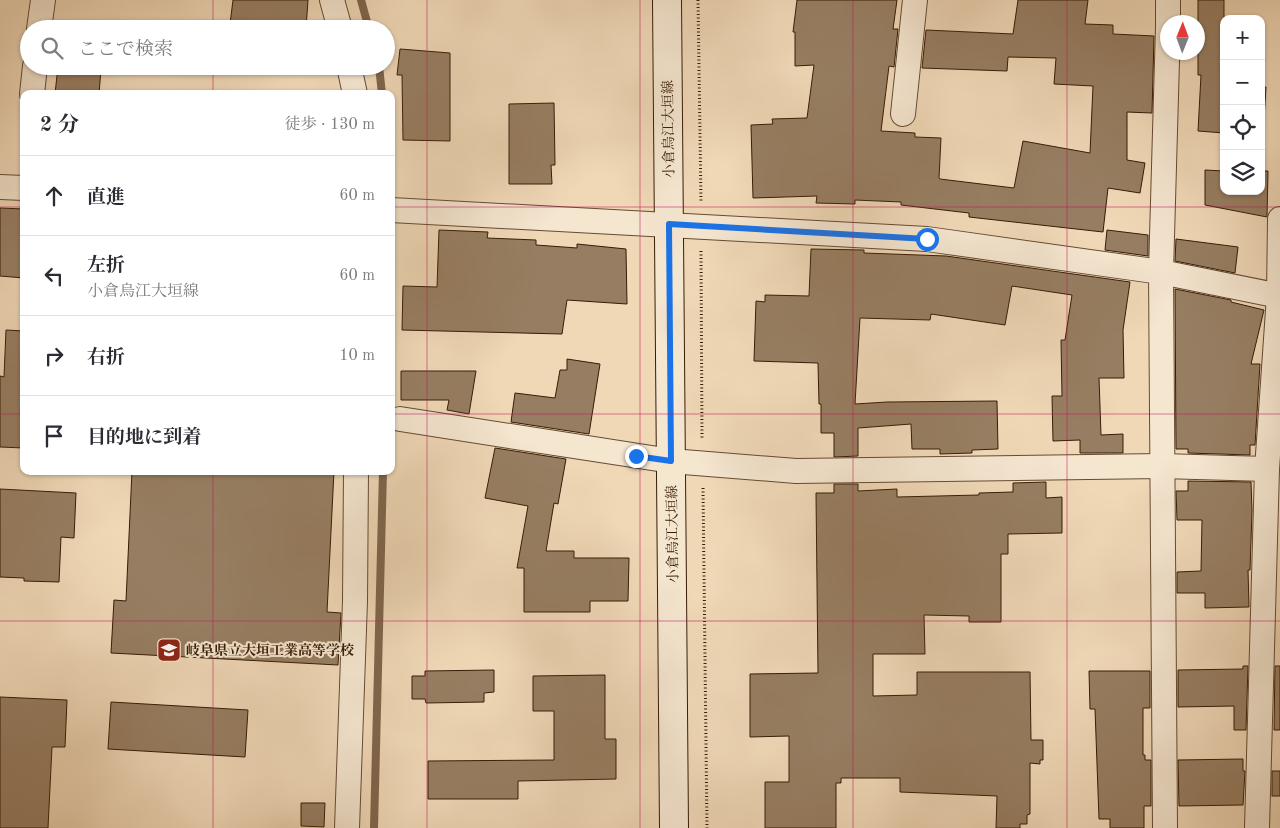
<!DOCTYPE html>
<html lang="ja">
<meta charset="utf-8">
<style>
:root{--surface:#fff;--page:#f7f7f7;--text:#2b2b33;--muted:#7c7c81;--line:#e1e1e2}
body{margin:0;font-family:"Old Standard TT","Noto Serif JP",serif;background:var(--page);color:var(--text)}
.controls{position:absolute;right:15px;top:15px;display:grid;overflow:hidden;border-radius:10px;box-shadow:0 1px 4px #0004}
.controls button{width:45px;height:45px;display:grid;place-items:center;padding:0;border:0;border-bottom:1px solid var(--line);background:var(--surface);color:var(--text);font:25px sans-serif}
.compass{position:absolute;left:1160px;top:15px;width:45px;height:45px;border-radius:50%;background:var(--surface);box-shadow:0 1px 4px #0004;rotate:1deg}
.stop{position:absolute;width:15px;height:15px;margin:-11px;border:4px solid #1a73e8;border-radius:50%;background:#fff}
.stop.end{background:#1a73e8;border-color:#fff;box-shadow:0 1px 5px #0008}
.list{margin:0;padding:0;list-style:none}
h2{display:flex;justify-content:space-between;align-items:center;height:65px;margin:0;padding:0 20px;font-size:21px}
h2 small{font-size:16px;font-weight:400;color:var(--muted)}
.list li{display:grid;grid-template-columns:32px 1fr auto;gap:15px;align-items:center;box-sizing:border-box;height:80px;padding:0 20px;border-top:1px solid var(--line)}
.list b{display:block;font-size:19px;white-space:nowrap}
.list p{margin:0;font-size:16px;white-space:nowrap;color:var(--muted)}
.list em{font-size:16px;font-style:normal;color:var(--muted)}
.icon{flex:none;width:28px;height:28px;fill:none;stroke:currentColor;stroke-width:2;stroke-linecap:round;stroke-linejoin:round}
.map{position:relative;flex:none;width:1280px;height:828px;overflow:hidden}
.search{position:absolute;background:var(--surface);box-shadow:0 1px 4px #0004;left:20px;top:20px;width:375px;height:55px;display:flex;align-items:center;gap:12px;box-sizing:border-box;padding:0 18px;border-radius:28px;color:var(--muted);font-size:19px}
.panel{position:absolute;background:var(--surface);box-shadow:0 1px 4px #0004;left:20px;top:90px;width:375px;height:385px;border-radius:10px}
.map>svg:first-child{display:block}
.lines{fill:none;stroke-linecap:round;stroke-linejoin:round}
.stream{stroke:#80664c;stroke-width:8}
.building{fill:#977e62;stroke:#371c06}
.street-casing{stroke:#654b32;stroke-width:26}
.secondary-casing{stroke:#371c06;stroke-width:30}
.path{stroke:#371c06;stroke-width:3;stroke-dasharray:1 2.5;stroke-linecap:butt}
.street{stroke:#f5e6d0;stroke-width:24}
.secondary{stroke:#f5e6d0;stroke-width:28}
.route{stroke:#1a73e8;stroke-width:6}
.grid{fill:none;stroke:#c2185b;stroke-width:1;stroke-opacity:0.55}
.labels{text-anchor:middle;stroke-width:4;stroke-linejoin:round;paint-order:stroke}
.street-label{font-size:14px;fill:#371c06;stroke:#f5e6d0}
.poi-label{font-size:14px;font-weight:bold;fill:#371c06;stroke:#f5e6d0;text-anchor:start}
</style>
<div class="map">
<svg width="1280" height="828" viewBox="0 0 1280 828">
<rect width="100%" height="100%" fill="#f0d8b7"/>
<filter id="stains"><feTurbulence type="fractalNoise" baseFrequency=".004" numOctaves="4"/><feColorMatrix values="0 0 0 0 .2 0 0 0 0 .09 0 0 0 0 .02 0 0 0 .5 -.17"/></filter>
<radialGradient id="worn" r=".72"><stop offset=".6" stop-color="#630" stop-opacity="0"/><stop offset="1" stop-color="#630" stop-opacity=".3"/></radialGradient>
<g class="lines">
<g class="stream">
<path d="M361 0 369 29"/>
<path d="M379 66 382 94"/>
<path d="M374 828 383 471"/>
</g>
</g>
<g class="building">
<path d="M233 0H308L306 29H282L230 24Z"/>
<path d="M797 0H897L893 29H898L894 67 889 66 881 131 915 133V137L941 138 939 178 940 179 1014 188 1023 141 1090 153 1093 86 1054 84 1056 58 1008 57 1007 71 922 68 926 30 1013 34 1018 0H1088L1085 24 1113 25V34L1154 36 1152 113 1127 112V160L1145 163 1140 193 1108 188 1103 232 969 217V213L901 205V202L855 200V204L816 203 817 196 753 198 751 125 773 124 772 119 807 118 814 65 795 66V32H793Z"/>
<path d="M1198 0H1224V133L1198 131 1201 75H1198Z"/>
<path d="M400 49 450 53V141L403 140 402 75H397Z"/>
<path d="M58 66 101 69 99 94H55Z"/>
<path d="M1261 87H1266L1264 119H1261Z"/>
<path d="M554 103 555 165H551L552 184H509V104Z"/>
<path d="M1205 170 1224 171V191H1261V171H1268L1267 217 1205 205Z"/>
<path d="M0 208 24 209V278L0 276Z"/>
<path d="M439 230 488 232 487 238 536 240V245L577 248V244L626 249 627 304 567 300 562 334 402 330 403 286 437 287Z"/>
<path d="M1107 230 1148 235V256L1105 250Z"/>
<path d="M1176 239 1238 247 1235 273 1175 261Z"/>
<path d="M811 249 864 250V253L946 256 1130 282 1123 330 1124 378H1099L1101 435 1123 434V453H1080V440L1053 441 1052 396H1062L1061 340H1065L1072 295 1012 286 1005 325 931 314 930 320 860 318 855 404 887 402 997 401 998 449 972 450V453L940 454V449H912L911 424 858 428V456L834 457V433H821V404H819L818 363 754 361 756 301 765 302V295L809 296Z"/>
<path d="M1175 289 1231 300V302L1264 310 1251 364H1260L1255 445H1250V455L1188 453V449H1176Z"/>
<path d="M6 330 24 331V448L0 447V376L4 377Z"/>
<path d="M567 359 600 364 589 434 511 422 515 393 555 398 560 370H567Z"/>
<path d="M401 371H476L469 414 447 410 449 400H401Z"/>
<path d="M495 448 566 459 558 504 554 503 546 551H574V558H629L628 601H590V612H524V568H517L528 506 485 498Z"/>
<path d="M132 471H334L327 612 341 613 338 665 111 653 114 600 126 601Z"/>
<path d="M1188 481 1251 482 1252 511 1250 570H1248L1249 607 1205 608V593H1177V572L1201 571 1202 520H1177L1176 491H1188Z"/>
<path d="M1046 482V498L1062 497V533L1008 534V554H1001V622H969V616L924 615 925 654H873V696L917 695V672H1030L1031 740H1043V760H1040V764L1030 763V814L1027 815V824H1020V828H996L997 796 900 792V778H841V783H836V828H765V782H789V736L750 737V674L818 673 816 493H834V484H858V491L897 489V497L979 495V493L1013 492V483Z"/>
<path d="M0 489 76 493 74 538 61 537 59 582 24 581V578L0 577Z"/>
<path d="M1243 666H1248L1246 730H1234V706L1178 707V670L1243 669Z"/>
<path d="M1275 666H1280V730H1274Z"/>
<path d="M494 670V692L484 693V702L426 703 425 699H412V676H425V671Z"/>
<path d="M1089 671H1150V708H1143V755H1145V760H1151V806H1144V828H1110V819H1099L1095 709H1090Z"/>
<path d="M605 675V739H616V779L518 781V799H428V761L554 760V711H533V676Z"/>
<path d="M0 697 67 700 65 747H52L48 828H0Z"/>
<path d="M111 702 248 710 245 757 108 749Z"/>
<path d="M1243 759V771H1245L1243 805 1179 806 1178 760Z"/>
<rect x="1272" y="771" width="8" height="25"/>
<path d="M301 803H325L324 827 301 826Z"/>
</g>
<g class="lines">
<g class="street-casing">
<g id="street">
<path d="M332 0 340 29"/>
<path d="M1168 22V0"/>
<path d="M39 29 43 0"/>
<path d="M349 66 355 94"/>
<path d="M32 94 35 66"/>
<path d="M903 114 915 0"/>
<path d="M0 187 24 188"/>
<path d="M391 210 927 239 1161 272 1280 296"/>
<path d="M400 419 671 461 796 471 1161 466 1267 469"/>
<path d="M347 828 355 601 356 471"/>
<path d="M1165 828 1161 272 1168 26"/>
<path d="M1257 828 1267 469 1279 296 1280 219"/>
</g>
</g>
<g class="secondary-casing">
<path id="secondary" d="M667 0 674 828"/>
</g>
<g class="path">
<path d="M698 0 701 202"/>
<path d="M701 251 702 439"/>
<path d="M703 488 707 828"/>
</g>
<use href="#street" class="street"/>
<use href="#secondary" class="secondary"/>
</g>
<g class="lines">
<path class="route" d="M636 456 671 461 669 224 927 239"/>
</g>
<path class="grid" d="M213 0V29M427 0V828M640 0V828M853 0V828M1067 0V828M213 66V94M0 207H24M391 207H1280M0 414H24M391 414H1280M213 471V828M0 621H1280"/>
<defs>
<g id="school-square" transform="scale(1.25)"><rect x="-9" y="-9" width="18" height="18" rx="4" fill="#8f2418" stroke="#f5e6d0"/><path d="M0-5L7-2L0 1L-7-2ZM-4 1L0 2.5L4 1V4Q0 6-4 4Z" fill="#fff"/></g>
</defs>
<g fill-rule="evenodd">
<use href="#school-square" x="169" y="650"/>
</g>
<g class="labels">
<g class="street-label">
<text transform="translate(668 129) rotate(-91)" y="5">小倉烏江大垣線</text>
<text transform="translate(672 534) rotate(-91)" y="5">小倉烏江大垣線</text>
</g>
<g class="poi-label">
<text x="186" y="655">岐阜県立大垣工業高等学校</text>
</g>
</g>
<rect width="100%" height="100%" filter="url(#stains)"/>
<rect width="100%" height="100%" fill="url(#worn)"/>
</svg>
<div class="controls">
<button>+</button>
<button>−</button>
<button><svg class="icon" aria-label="locate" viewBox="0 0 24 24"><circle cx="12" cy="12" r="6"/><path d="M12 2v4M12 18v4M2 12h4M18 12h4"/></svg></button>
<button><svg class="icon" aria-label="layers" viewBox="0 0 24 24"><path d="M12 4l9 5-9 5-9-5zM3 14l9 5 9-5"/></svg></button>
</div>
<svg class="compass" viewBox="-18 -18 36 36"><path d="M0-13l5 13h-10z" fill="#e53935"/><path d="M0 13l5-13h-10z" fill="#7c7c81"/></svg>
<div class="stop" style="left:927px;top:239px"></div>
<div class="stop end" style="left:636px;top:456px"></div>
<div class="search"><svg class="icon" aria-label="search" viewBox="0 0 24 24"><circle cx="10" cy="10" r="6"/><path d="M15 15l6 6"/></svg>ここで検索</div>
<section class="panel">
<h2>2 分<small>徒歩 · 130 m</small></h2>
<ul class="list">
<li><svg class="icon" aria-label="ahead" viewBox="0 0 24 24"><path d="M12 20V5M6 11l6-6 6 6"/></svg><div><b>直進</b></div><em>60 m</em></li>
<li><svg class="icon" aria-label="left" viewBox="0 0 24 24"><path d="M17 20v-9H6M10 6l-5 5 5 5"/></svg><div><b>左折</b><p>小倉烏江大垣線</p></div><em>60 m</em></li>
<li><svg class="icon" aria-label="right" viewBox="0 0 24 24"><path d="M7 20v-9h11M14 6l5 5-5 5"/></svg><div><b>右折</b></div><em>10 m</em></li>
<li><svg class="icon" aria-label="arrive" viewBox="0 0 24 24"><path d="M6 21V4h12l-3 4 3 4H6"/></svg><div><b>目的地に到着</b></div></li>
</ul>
</section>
</div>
